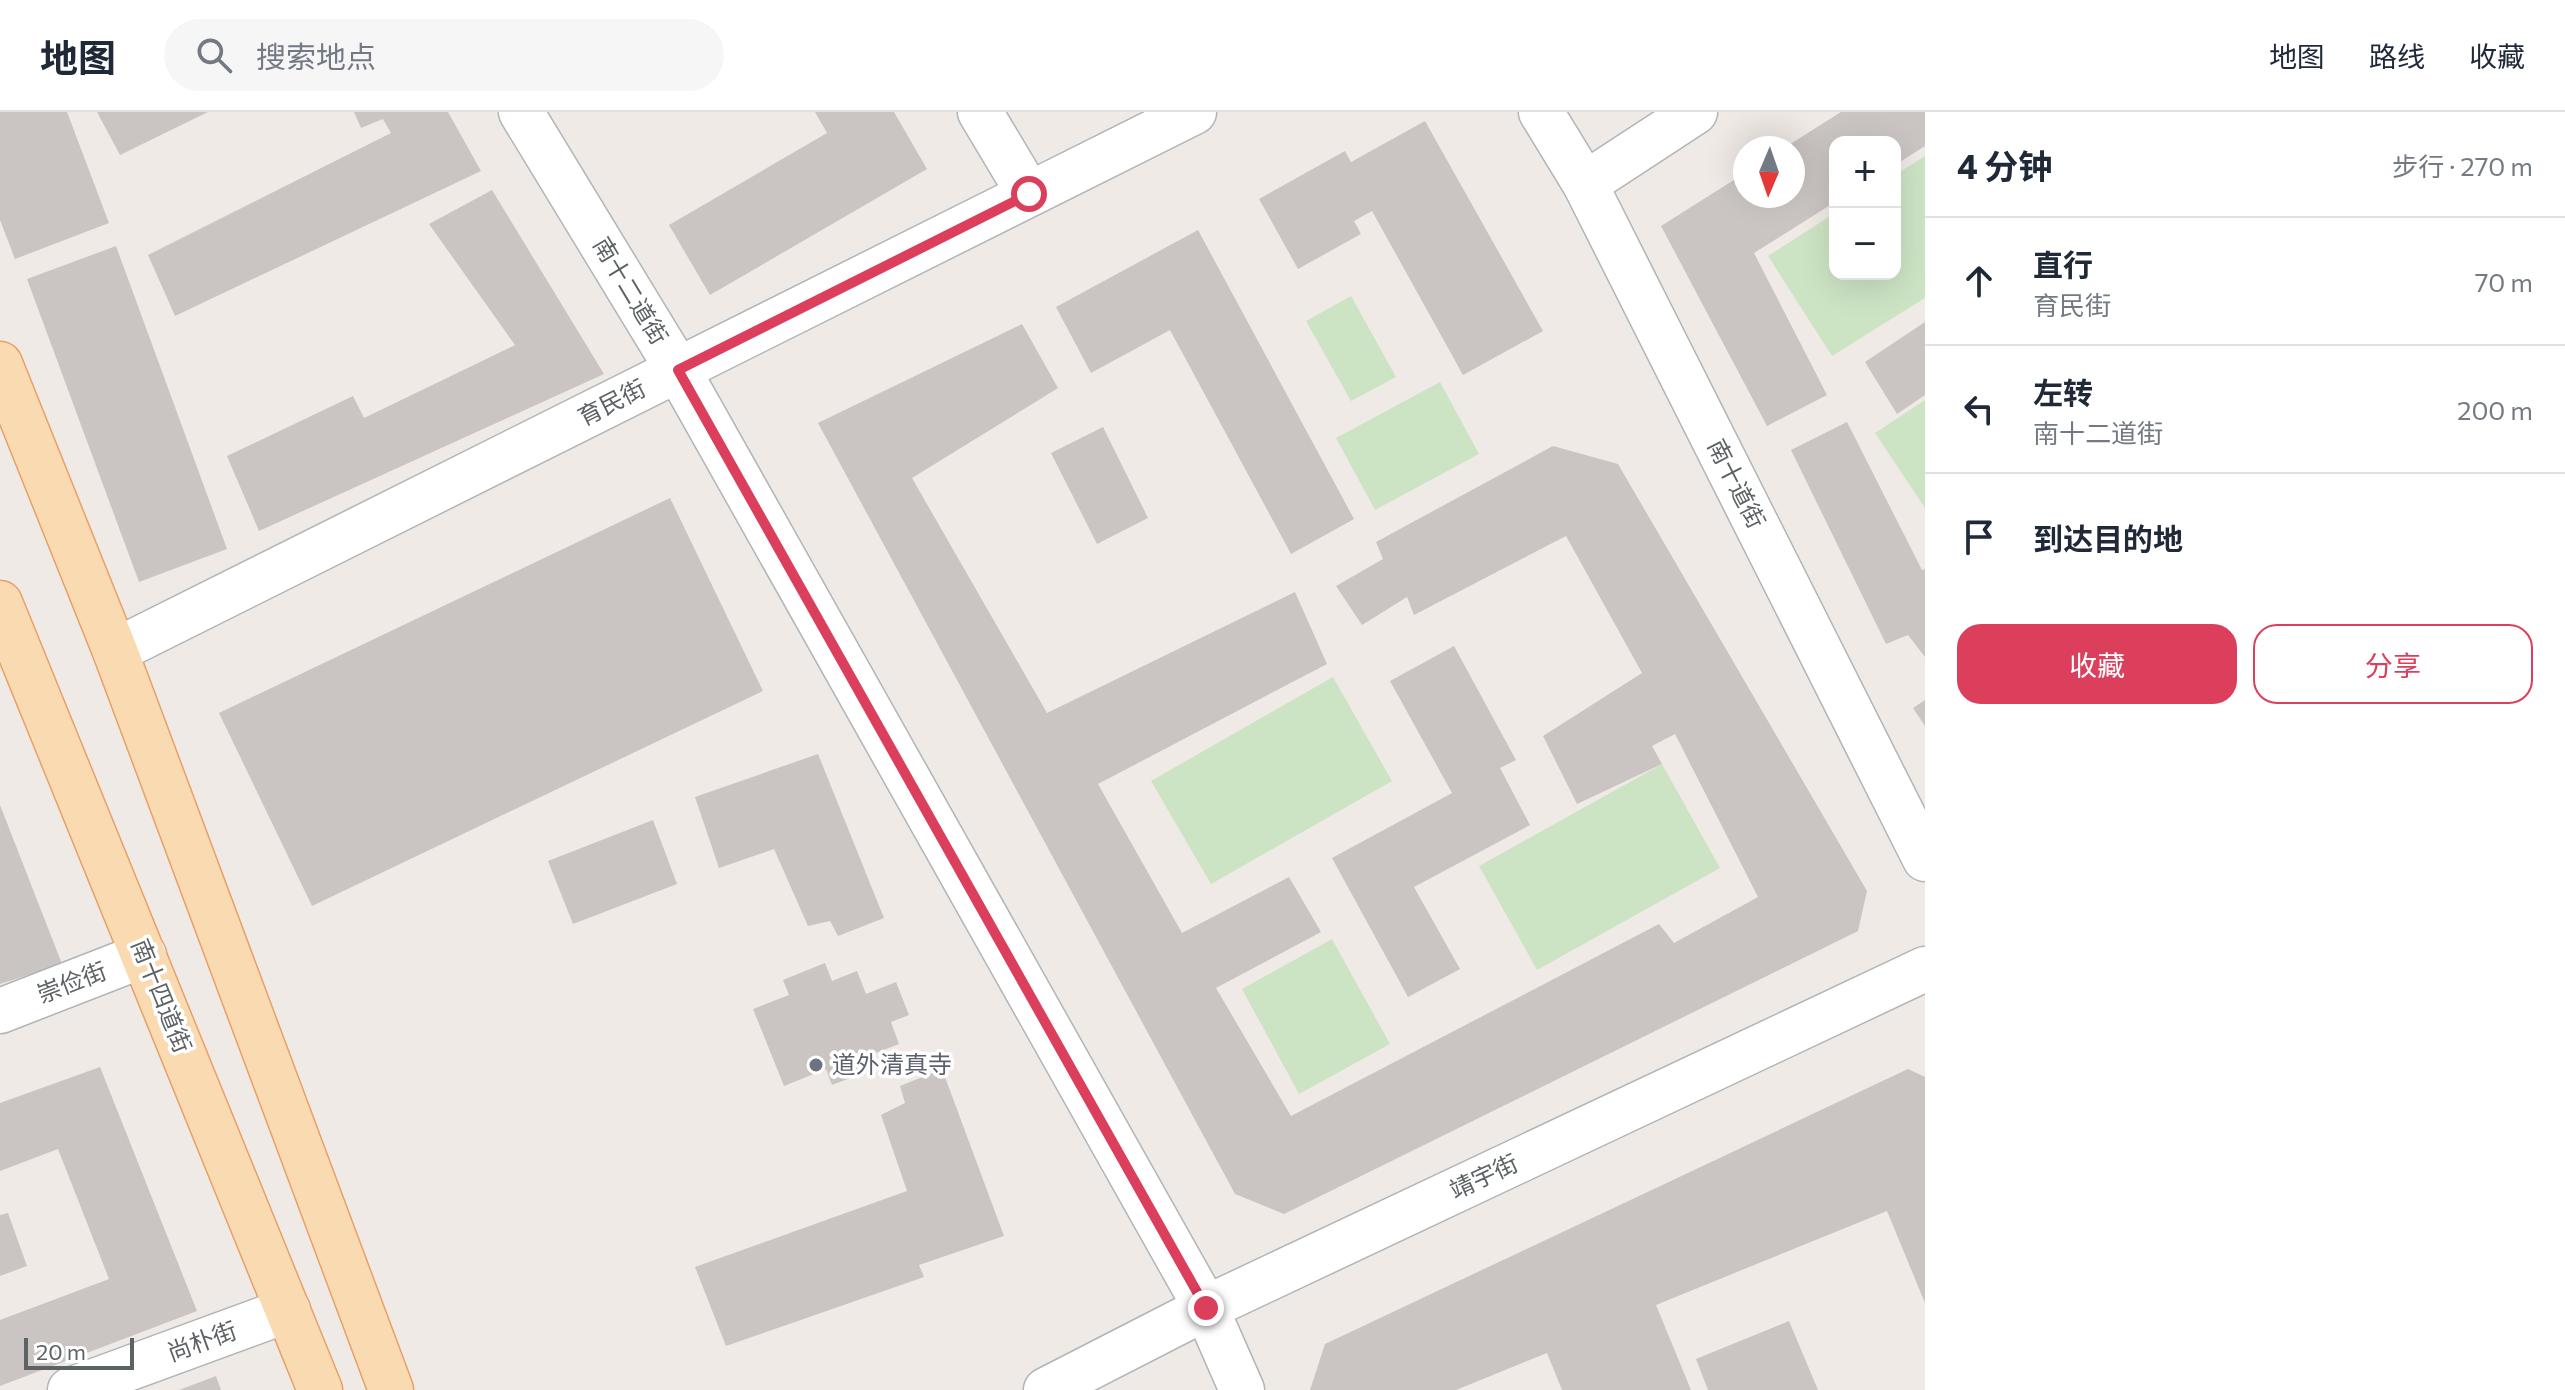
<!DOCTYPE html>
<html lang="zh">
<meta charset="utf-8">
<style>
:root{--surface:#fff;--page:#f6f6f7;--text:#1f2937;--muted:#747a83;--line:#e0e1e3;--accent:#dc3f5c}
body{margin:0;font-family:Commissioner,"Noto Sans SC",sans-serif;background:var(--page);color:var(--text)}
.controls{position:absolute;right:24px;top:24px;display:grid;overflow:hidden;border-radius:16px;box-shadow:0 8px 32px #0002}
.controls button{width:72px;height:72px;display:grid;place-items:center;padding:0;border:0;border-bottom:2px solid var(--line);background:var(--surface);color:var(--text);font:40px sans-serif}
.compass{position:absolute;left:1733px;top:24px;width:72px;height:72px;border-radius:50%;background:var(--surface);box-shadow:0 8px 32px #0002;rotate:182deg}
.scale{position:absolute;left:24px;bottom:20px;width:110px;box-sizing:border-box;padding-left:8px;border:4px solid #5d6365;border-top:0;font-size:22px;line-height:28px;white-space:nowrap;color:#5d6365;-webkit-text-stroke:6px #fff;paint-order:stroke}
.stop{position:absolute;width:24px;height:24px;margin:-18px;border:6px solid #dc3f5c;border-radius:50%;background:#fff}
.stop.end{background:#dc3f5c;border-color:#fff;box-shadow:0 2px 8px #0008}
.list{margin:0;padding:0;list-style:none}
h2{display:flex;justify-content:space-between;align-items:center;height:104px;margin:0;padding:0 32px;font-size:34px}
h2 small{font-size:26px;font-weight:400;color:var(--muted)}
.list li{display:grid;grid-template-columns:52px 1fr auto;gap:24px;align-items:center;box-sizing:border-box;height:128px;padding:0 32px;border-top:2px solid var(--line)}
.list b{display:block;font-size:30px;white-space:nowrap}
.list p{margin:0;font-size:26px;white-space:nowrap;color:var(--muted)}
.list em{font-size:26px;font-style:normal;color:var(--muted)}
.actions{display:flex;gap:16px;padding:24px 32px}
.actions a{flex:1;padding:18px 0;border:2px solid var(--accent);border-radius:24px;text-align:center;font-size:28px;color:var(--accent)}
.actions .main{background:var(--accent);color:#fff}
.icon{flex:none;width:44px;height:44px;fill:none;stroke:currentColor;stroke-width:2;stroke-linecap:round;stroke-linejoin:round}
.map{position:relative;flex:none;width:1925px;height:1278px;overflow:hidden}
header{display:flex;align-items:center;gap:48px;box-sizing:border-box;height:112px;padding:0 40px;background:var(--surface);border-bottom:2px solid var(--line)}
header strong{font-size:38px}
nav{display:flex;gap:44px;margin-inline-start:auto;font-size:28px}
.search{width:560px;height:72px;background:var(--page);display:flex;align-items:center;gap:20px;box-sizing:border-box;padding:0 28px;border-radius:44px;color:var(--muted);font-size:30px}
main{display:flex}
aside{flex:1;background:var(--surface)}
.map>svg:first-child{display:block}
.green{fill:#cde4c4}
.building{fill:#cac5c2}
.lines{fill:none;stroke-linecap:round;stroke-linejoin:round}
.secondary-casing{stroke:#b0b5b7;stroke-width:47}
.primary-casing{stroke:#e7a167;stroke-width:47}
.secondary{stroke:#fff;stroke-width:44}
.primary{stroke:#f9dab1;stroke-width:44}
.route{stroke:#dc3f5c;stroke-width:10}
.worship-dot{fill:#6b7280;stroke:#fff;stroke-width:3}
.labels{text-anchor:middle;stroke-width:7;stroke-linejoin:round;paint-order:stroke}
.street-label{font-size:24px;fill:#5d6365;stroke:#fff}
.worship-label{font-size:24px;fill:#5b616d;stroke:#fff;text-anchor:start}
</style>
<header>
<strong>地图</strong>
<div class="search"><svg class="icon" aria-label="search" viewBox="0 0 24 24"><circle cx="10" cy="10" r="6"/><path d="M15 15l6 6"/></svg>搜索地点</div>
<nav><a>地图</a><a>路线</a><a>收藏</a></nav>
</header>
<main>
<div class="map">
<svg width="1925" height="1278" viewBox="0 0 1925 1278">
<rect width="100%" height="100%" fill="#efeae6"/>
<g class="green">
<path d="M1925 44V186L1832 244 1768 144 1835 101V162H1895V63Z"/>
<path d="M1351 184 1396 265 1351 289 1306 209Z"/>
<path d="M1440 270 1479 342 1375 398 1336 326Z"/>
<path d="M1925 288V396L1875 321Z"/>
<path d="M1333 565 1392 669 1211 772 1151 669Z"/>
<path d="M1662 652 1720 756 1537 858 1479 754Z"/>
<path d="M1332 827 1390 932 1299 982 1242 877Z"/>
</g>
<g class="building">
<path d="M0 0H67L109 111 15 147 0 108Z"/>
<path d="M97 0H208L120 43Z"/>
<path d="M354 0H448L481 59 175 204 148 143 391 21 383 7 361 16Z"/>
<path d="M815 0H894L927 57 710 183 669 113 827 21Z"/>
<path d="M1841 0H1925V34L1895 53V30H1835V90L1754 141 1827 283 1767 314 1661 114 1745 61V84H1793V36H1784Z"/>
<path d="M1425 9 1543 219 1463 263 1372 99 1354 109 1361 122 1298 157 1259 87 1345 39 1351 50Z"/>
<path d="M492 78 604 262 259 419 227 344 353 284 364 306 515 233 429 112Z"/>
<path d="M1198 118 1354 407 1291 442 1170 218 1091 261 1056 195Z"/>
<path d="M116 134 227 437 139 470 27 167Z"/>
<path d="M1925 210V283L1897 302 1865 250Z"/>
<path d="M1022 212 1058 276 912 366 1047 601 1295 480 1327 552 1098 672 1182 821 1289 765 1321 820 1216 876 1291 1004 1659 812 1674 831 1758 785 1675 622 1652 634 1662 652 1577 692 1543 624 1642 561 1566 424 1414 503 1407 485 1362 513 1336 474 1383 447 1376 430 1553 334 1618 352 1867 779 1858 819 1284 1102 1235 1082 818 311Z"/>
<path d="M1847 310 1922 458 1925 457V545L1908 523 1886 532 1791 338Z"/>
<path d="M1103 315 1148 406 1097 432 1051 341Z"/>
<path d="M670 386 763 579 312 794 219 601Z"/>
<path d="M1454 534 1516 648 1500 656 1530 713 1414 775 1460 857 1408 885 1332 746 1452 681 1390 569Z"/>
<path d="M1925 588V614L1913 596Z"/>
<path d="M818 642 884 806 838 824 830 809 808 814 774 737 719 756 695 685Z"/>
<path d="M0 693 62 852 0 872Z"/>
<path d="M653 708 677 772 573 812 548 749Z"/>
<path d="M825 851 832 869 857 859 866 882 896 870 909 903 891 910 899 932 868 944 874 957 832 973 826 957 784 974 753 897 789 883 783 868Z"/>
<path d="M100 955 197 1199 0 1274V1208L109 1167 58 1037 0 1059V991Z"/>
<path d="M942 957 1004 1124 919 1153 924 1165 726 1234 695 1155 907 1079 881 1003 905 991 900 974Z"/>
<path d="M1908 957 1925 965V1191L1887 1099 1656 1193 1691 1278H1562L1547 1241 1456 1278H1310L1325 1232Z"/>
<path d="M8 1101 27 1154 0 1164V1103Z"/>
<path d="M1789 1209 1818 1278H1708L1696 1247Z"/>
<path d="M216 1264 221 1278H179Z"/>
</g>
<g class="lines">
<g class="secondary-casing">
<g id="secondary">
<path d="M521 0 678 258 1206 1196 1242 1278"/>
<path d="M980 0 1029 82"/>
<path d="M1541 0 1585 72 1925 747"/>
<path d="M1585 72 1695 0"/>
<path d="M115 539 1194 0"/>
<path d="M0 899 144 843"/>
<path d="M70 1278 288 1198"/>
<path d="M1046 1278 1206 1196 1925 857"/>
</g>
</g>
<g class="primary-casing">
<g id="primary">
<path d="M0 252 115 539 391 1278"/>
<path d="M0 491 320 1278"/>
</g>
</g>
<use href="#secondary" class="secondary"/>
<use href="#primary" class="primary"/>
</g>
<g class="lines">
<path class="route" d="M1029 82 678 258 1206 1196"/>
</g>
<circle class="worship-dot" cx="816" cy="953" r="8"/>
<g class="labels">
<g class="street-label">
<text transform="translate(630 179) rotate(59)" y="8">南十二道街</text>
<text transform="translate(612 291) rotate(-27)" y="8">育民街</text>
<text transform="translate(1736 372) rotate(63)" y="8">南十道街</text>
<text transform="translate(72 871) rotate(-21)" y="8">崇俭街</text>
<text transform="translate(161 884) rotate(68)" y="8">南十四道街</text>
<text transform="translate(1484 1065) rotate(-25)" y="8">靖宇街</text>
<text transform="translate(202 1230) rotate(-20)" y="8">尚朴街</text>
</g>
<g class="worship-label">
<text x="832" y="961">道外清真寺</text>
</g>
</g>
</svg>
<div class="controls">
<button>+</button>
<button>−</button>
</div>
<svg class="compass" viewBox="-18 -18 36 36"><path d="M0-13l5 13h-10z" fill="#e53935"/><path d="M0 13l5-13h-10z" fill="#747a83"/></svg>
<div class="scale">20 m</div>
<div class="stop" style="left:1029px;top:82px"></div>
<div class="stop end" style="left:1206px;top:1196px"></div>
</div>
<aside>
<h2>4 分钟<small>步行 · 270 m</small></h2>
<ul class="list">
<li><svg class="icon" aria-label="ahead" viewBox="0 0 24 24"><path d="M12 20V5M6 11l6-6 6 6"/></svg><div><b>直行</b><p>育民街</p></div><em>70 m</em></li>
<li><svg class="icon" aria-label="left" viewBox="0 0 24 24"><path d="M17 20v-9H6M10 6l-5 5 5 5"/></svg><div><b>左转</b><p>南十二道街</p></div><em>200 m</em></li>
<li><svg class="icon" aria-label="arrive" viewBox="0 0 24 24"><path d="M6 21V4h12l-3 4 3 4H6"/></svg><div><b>到达目的地</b></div></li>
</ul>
<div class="actions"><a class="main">收藏</a><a>分享</a></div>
</aside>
</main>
